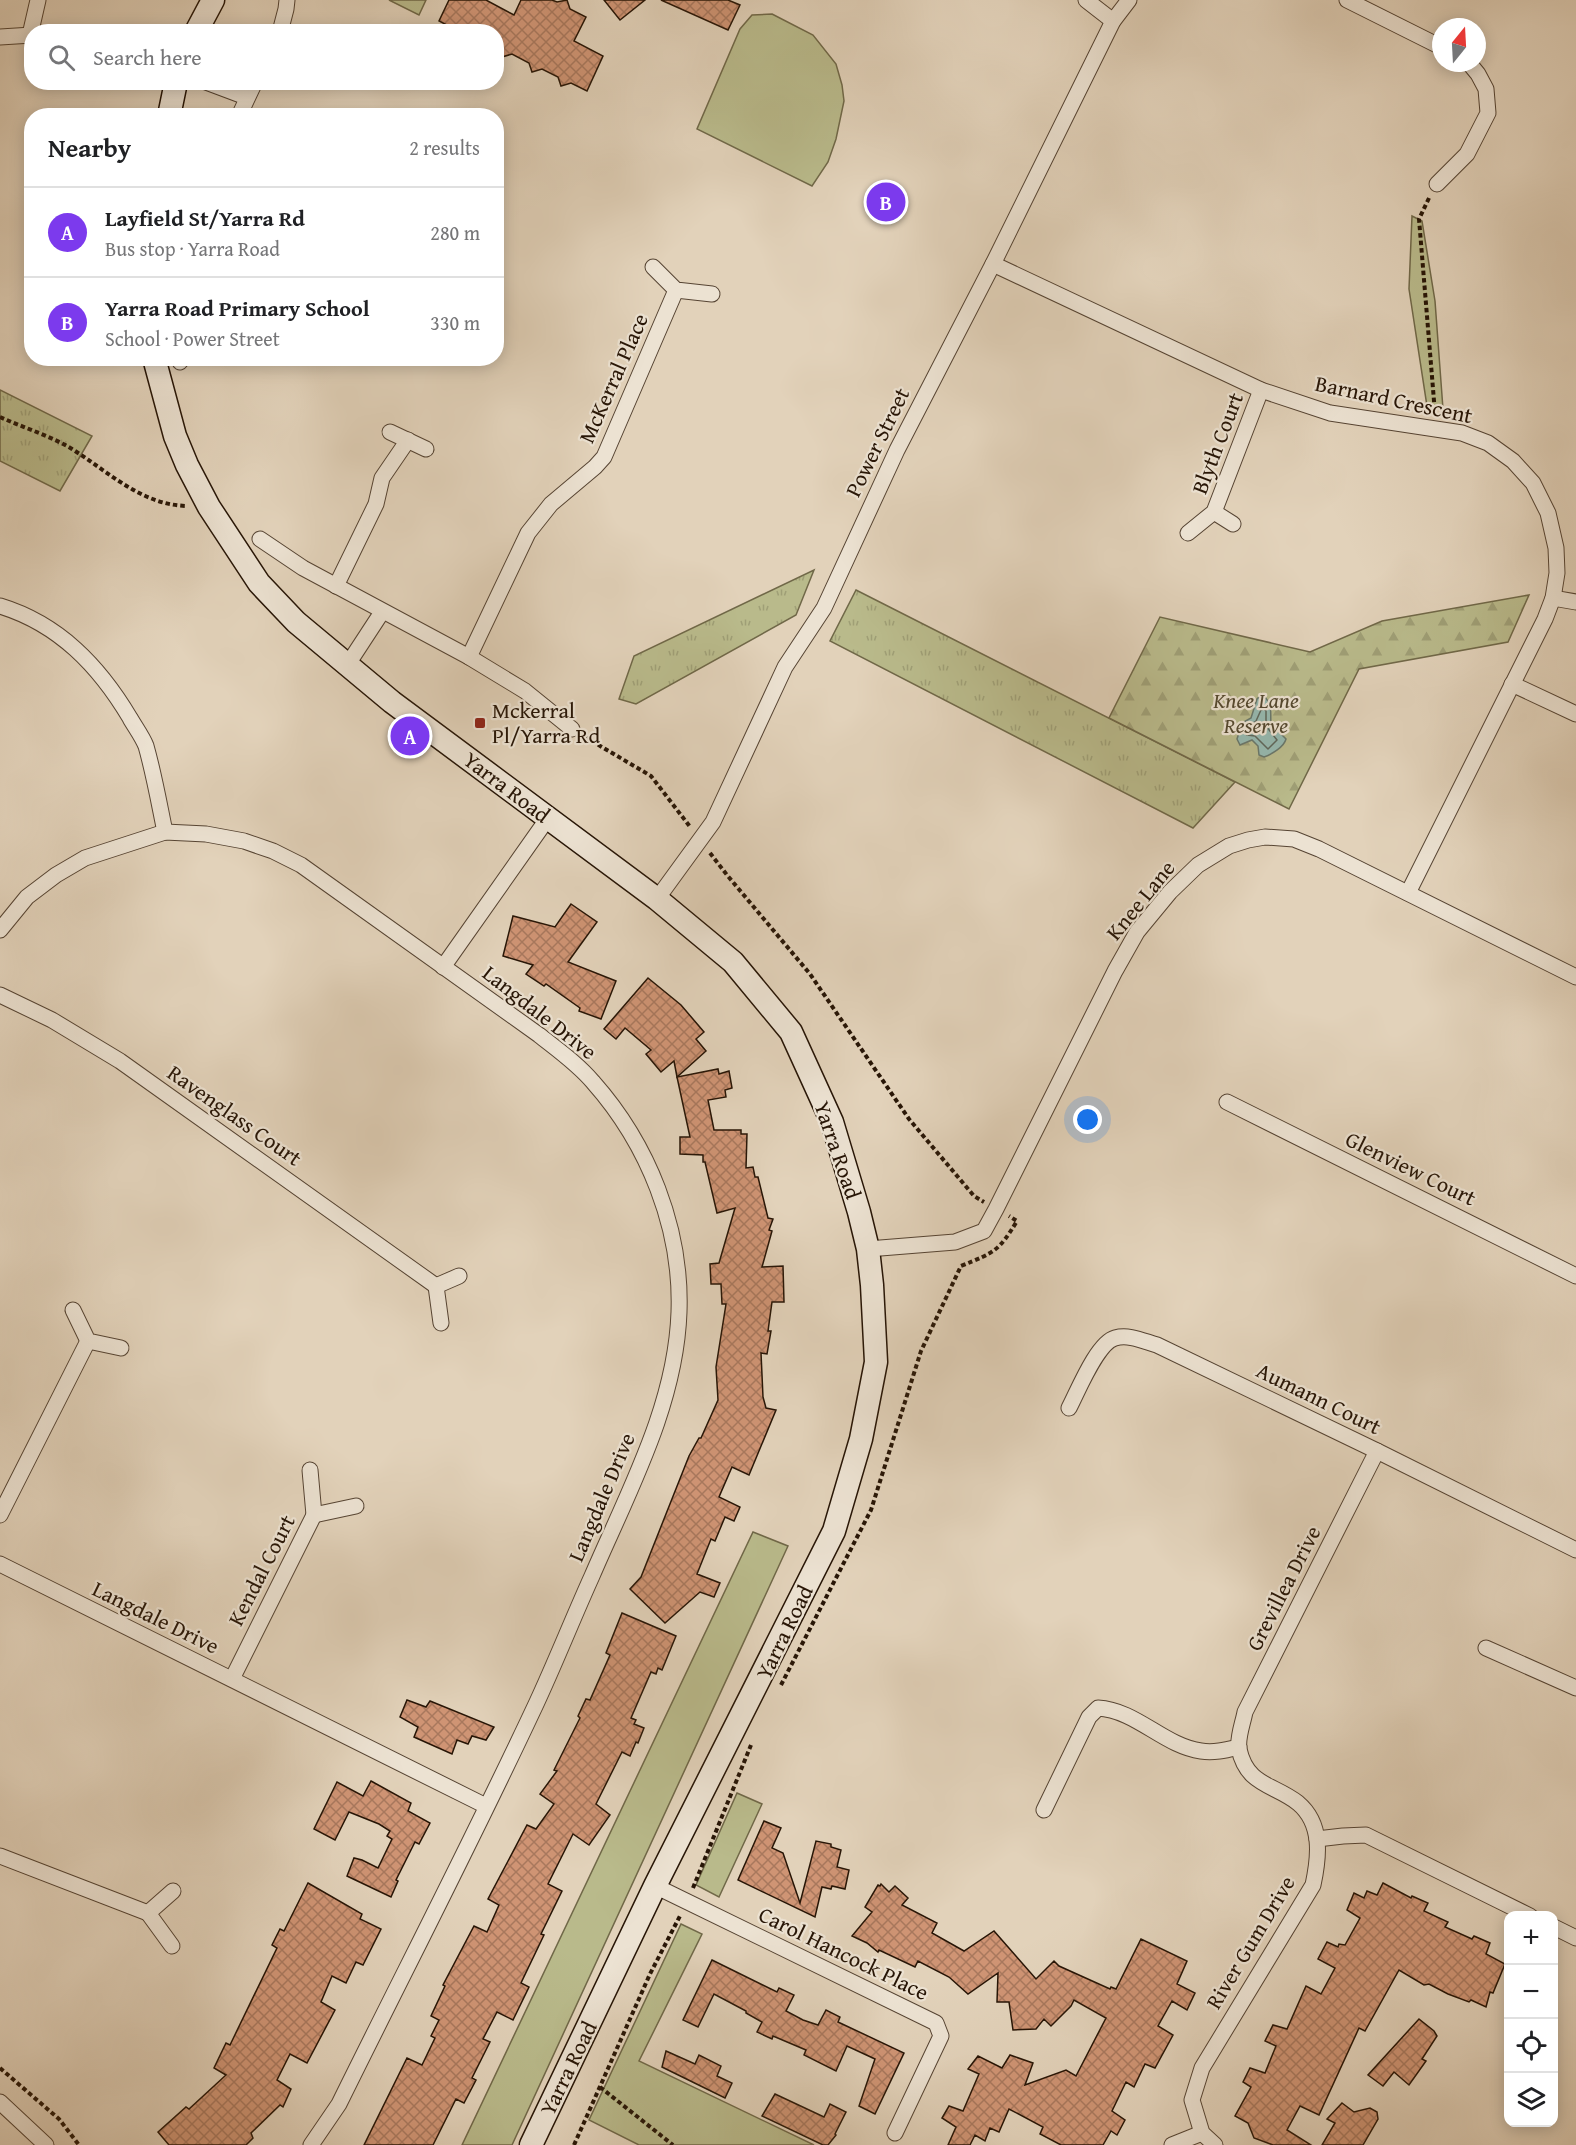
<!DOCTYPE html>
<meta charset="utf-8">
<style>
:root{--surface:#fff;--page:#f6f6f6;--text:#202124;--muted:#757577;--line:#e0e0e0;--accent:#7c3aed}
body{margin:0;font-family:"Gentium Book Plus",serif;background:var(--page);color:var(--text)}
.controls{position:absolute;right:18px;bottom:18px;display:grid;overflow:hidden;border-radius:12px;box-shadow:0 3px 15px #0003}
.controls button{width:54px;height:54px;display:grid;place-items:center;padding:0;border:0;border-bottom:2px solid var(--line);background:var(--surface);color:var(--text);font:30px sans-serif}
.compass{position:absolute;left:1432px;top:18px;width:54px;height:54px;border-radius:50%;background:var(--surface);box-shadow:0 3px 15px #0003;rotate:18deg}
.you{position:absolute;left:1088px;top:1120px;width:21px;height:21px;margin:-15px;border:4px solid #fff;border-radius:50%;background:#1a73e8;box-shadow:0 0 0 9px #1a73e833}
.badge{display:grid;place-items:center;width:39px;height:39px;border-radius:50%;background:var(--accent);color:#fff;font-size:20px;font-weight:700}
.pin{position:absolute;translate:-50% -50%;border:3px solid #fff;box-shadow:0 2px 6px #0006}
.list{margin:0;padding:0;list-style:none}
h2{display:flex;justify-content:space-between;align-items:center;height:78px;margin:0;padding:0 24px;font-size:26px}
h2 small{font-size:20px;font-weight:400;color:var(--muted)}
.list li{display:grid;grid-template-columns:39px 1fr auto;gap:18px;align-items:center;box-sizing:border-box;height:90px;padding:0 24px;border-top:2px solid var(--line)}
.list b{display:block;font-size:22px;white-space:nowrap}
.list p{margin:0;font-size:20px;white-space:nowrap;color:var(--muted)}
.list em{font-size:20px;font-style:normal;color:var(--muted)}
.icon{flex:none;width:33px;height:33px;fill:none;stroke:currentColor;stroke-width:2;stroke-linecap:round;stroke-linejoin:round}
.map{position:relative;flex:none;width:1576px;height:2145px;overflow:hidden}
.search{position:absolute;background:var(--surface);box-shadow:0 3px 15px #0003;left:24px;top:24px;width:480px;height:66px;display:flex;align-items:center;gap:15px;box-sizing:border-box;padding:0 21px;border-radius:24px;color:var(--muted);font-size:22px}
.panel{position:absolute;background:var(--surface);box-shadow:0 3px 15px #0003;left:24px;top:108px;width:480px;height:258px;border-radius:24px}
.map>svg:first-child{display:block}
.grass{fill:url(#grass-tufts);stroke:#706848;stroke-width:1.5}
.forest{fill:url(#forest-firs);stroke:#706848;stroke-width:1.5}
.park{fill:#b9ba8b;stroke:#706848;stroke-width:1.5}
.water{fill:#95b8af;stroke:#69776b;stroke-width:1.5}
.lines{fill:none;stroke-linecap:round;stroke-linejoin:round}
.shore{stroke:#5e665a;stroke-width:1.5}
.building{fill:url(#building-cross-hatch);stroke:#271506;stroke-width:1.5}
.minor-casing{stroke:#564433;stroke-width:17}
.secondary-casing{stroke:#271506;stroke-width:25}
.path{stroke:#271506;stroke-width:4;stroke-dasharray:4.5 3;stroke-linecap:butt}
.minor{stroke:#ece2d2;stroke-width:15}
.secondary{stroke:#ece2d2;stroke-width:22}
.poi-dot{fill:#8f2418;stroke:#ece2d2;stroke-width:2}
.labels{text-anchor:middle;stroke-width:4.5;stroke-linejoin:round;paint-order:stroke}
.street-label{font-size:22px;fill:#271506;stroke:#ece2d2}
.park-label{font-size:22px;font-style:italic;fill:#53472e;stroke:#ece2d2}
.poi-label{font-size:22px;fill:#271506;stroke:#ece2d2;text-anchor:start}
</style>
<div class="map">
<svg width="1576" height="2145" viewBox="0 0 1576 2145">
<defs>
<pattern id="grass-tufts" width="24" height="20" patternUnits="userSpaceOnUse" patternTransform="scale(1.5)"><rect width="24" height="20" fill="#b9ba8b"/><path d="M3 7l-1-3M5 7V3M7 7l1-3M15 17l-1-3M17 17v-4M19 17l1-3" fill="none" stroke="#9f9f76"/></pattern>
<pattern id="forest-firs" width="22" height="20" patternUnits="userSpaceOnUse" patternTransform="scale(1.5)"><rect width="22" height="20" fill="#b9ba8b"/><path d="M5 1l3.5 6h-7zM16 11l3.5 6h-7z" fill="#9f9f76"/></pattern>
<pattern id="building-cross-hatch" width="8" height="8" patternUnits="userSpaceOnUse" patternTransform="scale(1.5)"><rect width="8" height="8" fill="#cf9474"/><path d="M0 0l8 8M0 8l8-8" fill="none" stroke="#a8785d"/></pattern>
</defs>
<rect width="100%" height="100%" fill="#e2d2ba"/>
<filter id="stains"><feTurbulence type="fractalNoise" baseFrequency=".00333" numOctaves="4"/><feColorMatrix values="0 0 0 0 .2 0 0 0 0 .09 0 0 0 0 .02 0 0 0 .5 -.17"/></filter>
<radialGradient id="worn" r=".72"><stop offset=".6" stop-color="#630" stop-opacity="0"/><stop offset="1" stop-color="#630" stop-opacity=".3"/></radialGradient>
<g class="grass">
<path d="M0 390 92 436 60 491 0 461Z"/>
<path d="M814 570 796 615 636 704 619 699 634 656Z"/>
<path d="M856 590 1235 782 1193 828 830 641Z"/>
</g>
<path class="forest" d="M1529 595 1508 642 1359 669 1289 809 1109 718 1160 617 1310 652 1382 621Z"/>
<g class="park">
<path d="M389 0H426L419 15Z"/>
<path d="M772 14 813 35 836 64 842 85 844 101 836 139 828 162 812 186 697 129 740 29 752 15Z"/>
<path d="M1412 216 1422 221 1435 301 1443 409 1427 406 1409 289Z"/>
<path d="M753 1532 788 1546 512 2145H462Z"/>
<path d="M737 1793 762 1804 719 1897 696 1885Z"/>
<path d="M681 1924 702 1934 639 2061 814 2145H639L589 2120Z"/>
</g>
<path class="water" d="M1260 696 1265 697C1273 706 1270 713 1271 724L1286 739C1284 747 1272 754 1264 757L1259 755 1258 746 1252 740 1240 745 1237 739 1242 723 1251 718 1257 699Z"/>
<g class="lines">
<path class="shore" d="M1264 709 1266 711V726L1277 740 1268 749 1255 736 1247 735 1245 732 1247 727 1256 721 1261 710Z"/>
</g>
<g class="building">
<path d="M449 0H486L514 15 521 0H552L557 2 567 0 570 9 586 17 574 41 603 56 587 91 571 83 561 86 558 77 542 69 532 72 529 63 512 54 502 57 499 48 496 46V32H460L439 21Z"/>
<path d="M604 0H645L620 20Z"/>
<path d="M661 0H728L740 5 728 30Z"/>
<path d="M571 904 597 922 568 962 616 981 601 1019 579 1011 580 1008 546 984 544 986 526 974 533 965 503 956 513 916 555 927Z"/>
<path d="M648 978 681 1005 704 1032 696 1039 706 1051 677 1077 674 1061 661 1072 646 1054 651 1050 625 1028 616 1039 604 1029Z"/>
<path d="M718 1069 719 1074 729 1071 732 1088 725 1090 726 1097 708 1100 714 1130H741V1134H747L746 1168 753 1167 755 1177H758L768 1218 773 1219 769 1230 772 1231 762 1267 783 1266 784 1302H772L768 1331H771L767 1354 761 1353 763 1397 766 1408 776 1410 749 1475 732 1467 719 1497 740 1507 734 1521 725 1517 715 1541 711 1539 697 1574 720 1583 714 1597 700 1592 665 1623 630 1589 641 1577 689 1456 699 1438H701L718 1400 716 1367 726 1304H722L721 1284H711L710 1264 719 1263 735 1208 717 1213 705 1162H703V1155L680 1154V1137H690L677 1077Z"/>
<path d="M622 1613 676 1636 662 1670 658 1668 656 1674 651 1672 631 1718 636 1720 634 1724 644 1728 638 1743 636 1742 630 1756 622 1752 596 1804 610 1815 589 1845 573 1834 548 1884 562 1891 541 1934 544 1935 521 1983 529 1987 513 2020 497 2012 483 2039 490 2042 472 2078 476 2080 464 2103 456 2099 433 2145H364L407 2058 422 2065 435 2038 431 2036 439 2020 431 2016 445 1986 443 1985 474 1926 487 1932 499 1905 488 1899 527 1825 536 1829 554 1804 540 1794 557 1771 554 1770 580 1718 578 1716 586 1699 590 1700 610 1655 606 1653Z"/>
<path d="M407 1700 426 1707 430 1701 494 1727 486 1740 472 1736 468 1744 457 1740 452 1754 414 1737 418 1727 400 1717Z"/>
<path d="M371 1781 411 1803 408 1811 430 1823 419 1844 415 1842 396 1880 398 1881 391 1897 347 1876 354 1858 362 1860 378 1868 392 1839 387 1836 390 1831 379 1824 349 1812 335 1840 314 1829 337 1782 363 1796Z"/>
<path d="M764 1821 781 1828 772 1848 783 1853 800 1903 816 1841 831 1844V1847L841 1850 837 1867 849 1870 845 1889 832 1886 831 1889 822 1887 815 1917 738 1880Z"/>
<path d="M308 1883 362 1914 360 1919 381 1929 363 1965 356 1962 346 1983 332 1976 321 2002 335 2010 307 2063 290 2054 277 2080 291 2089 283 2107 280 2105 251 2133 253 2138 246 2145H169L158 2132 186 2107 189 2109 226 2075 214 2068 226 2043 230 2045 277 1948 272 1945 280 1929 284 1931Z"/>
<path d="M1383 1883 1411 1898 1412 1896 1428 1903 1424 1911 1448 1922 1445 1927 1472 1939 1474 1936 1490 1943 1486 1954 1505 1964 1493 1993 1490 1992 1486 2007 1471 2000 1469 2002 1448 1994 1429 1984 1424 1985 1399 1970 1365 2031 1359 2028 1319 2115 1300 2106 1287 2130 1311 2145H1273L1254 2138 1248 2123 1235 2116 1251 2087 1243 2082 1250 2068 1265 2073 1276 2046 1265 2041 1273 2025 1287 2029 1306 1986 1321 1994 1335 1968 1318 1959 1327 1942 1338 1947 1339 1944 1345 1945 1360 1918 1347 1910 1354 1893 1364 1898 1367 1891 1377 1895Z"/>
<path d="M881 1884 889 1892 895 1886 908 1898 902 1905 937 1923 932 1933 964 1951 994 1931 1036 1979 1054 1961 1059 1966 1110 1989 1111 1987 1116 1989 1141 1939 1187 1961 1177 1984 1195 1993 1187 2010 1172 2001 1158 2026 1173 2035 1155 2068 1145 2064 1134 2087 1126 2082 1112 2111 1125 2120 1117 2135 1111 2131 1103 2145H1061L1040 2134 1043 2127 1009 2109 999 2132 990 2128 985 2141 975 2135 970 2145H948L956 2127 942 2118 949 2106 963 2111 979 2074 968 2069 978 2056 1002 2068 1010 2055 1033 2063 1025 2085 1066 2070 1076 2076 1106 2018 1074 2000 1071 2006 1051 2026 1044 2019 1036 2029 1013 2030 1009 2002H997L998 1973 968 1994 949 1977 918 1961 915 1967 879 1950 878 1952 867 1943 852 1936 872 1912 865 1907 878 1885 880 1886Z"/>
<path d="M712 1960 777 1992 779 1988 794 1995 786 2011 803 2020 818 2025 826 2010 840 2017 838 2022 904 2053 875 2114 859 2106 875 2059 847 2046 836 2071 804 2055 806 2050 773 2036 772 2039 757 2032 762 2022 746 2013V2011L714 1994 698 2027 683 2020Z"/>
<path d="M1419 2019 1434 2031 1437 2036 1422 2059 1426 2061 1409 2085 1394 2072 1383 2086 1368 2075Z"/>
<path d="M666 2051 695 2064 699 2055 721 2066 717 2076 732 2083 725 2098 662 2067Z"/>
<path d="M775 2094 824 2117 830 2104 846 2112 835 2134 836 2135 828 2145H823L762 2116Z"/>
<path d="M1342 2103 1354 2112 1370 2108 1377 2112 1378 2119 1363 2145H1322L1335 2123 1327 2119Z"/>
</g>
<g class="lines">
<g class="minor-casing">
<g id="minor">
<path d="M1086 0 1113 21"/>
<path d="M1347 0 1441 47"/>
<path d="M280 32 286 9 287 0"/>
<path d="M30 35 38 0"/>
<path d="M0 37 32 35"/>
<path d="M206 82 246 97"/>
<path d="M239 116 255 82"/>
<path d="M1437 184 1467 154 1488 113 1486 89 1478 74 1469 63"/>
<path d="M993 264 1261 390 1330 413 1462 433 1488 443 1513 461 1533 483 1548 513 1556 548 1557 573 1553 598 1545 619 1408 893"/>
<path d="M653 267 676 290 712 294"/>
<path d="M179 358 180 362"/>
<path d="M390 432 426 449"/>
<path d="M1214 512 1233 524"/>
<path d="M1188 533 1214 512 1261 390"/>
<path d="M260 539 303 568 469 657 525 691 572 729"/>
<path d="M336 586 376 504 382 478 408 440"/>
<path d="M1553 598 1576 602"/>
<path d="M0 606C59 624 99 666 130 718 135 727 142 736 146 746 154 774 159 803 165 832"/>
<path d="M469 657 528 533 551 504 595 467 604 457 676 290"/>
<path d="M348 664 382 612"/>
<path d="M1512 684 1576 714"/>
<path d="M657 899 713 822 785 667 824 608 897 450 993 264 1113 21 1129 0"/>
<path d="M0 930 27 897 56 875 85 858 165 832 206 834 244 841 273 851 301 865 539 1035C558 1050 578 1064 593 1082 648 1144 682 1228 679 1312 676 1405 628 1492 592 1576 573 1618 556 1661 537 1702 474 1837 405 1970 339 2104L311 2145"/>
<path d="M443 967 548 818"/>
<path d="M0 995 52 1020 120 1061 436 1286"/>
<path d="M1227 1102 1576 1276"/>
<path d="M868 1249 955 1242 984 1231 996 1209 1115 971 1137 932 1170 892 1198 865 1229 846 1248 840 1265 837 1294 839 1319 849 1576 977"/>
<path d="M73 1310 88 1341 121 1348"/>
<path d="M441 1323 436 1286 459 1276"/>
<path d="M1069 1408C1078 1391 1097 1343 1115 1338 1129 1334 1143 1341 1157 1345L1377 1451 1576 1550"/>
<path d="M310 1470 314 1515 356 1506"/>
<path d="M0 1515 88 1341"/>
<path d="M0 1564 486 1806"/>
<path d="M1486 1648 1576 1688"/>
<path d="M232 1679 314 1515"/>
<path d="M1044 1810 1089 1717 1098 1708C1136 1710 1164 1746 1201 1751 1214 1753 1226 1750 1239 1747"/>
<path d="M1317 1839 1343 1836 1366 1835 1530 1916"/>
<path d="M0 1856 148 1913"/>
<path d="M655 1886 936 2023 941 2036 895 2133"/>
<path d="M1554 1927 1576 1938"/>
<path d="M172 1946 148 1913 173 1891"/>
<path d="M0 2102 46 2145"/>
<path d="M1172 2145 1202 2133"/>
<path d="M1215 2145 1202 2133 1192 2100 1202 2068 1313 1885C1319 1857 1323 1824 1298 1803 1274 1784 1247 1786 1239 1749 1237 1738 1243 1723 1245 1712L1377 1451"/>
</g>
</g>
<g class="secondary-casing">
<g id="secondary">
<path d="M196 32 213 0"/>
<path d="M169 116 176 82"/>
<path d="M154 358 175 436 187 465 209 507 259 583 296 622 392 702 657 899 733 962 791 1032 832 1122 859 1212 868 1249 872 1285 876 1362 861 1439 834 1531 655 1886 531 2145"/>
</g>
</g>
<g class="path">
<path d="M1429 198 1419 219 1435 413"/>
<path d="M0 417C24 428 51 436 72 449 110 473 142 505 187 506"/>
<path d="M585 737 651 776 691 828"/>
<path d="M710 853 727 875 810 974 909 1119 974 1196 984 1202"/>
<path d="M781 1685 871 1510 921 1351 961 1266C995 1252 998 1252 1017 1221L1009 1216"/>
<path d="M693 1888 751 1745"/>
<path d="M0 2068 59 2119 79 2145"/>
<path d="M600 2087 673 2145"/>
<path d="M574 2145 650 1974 681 1914"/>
</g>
<use href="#minor" class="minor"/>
<use href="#secondary" class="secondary"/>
</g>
<rect class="poi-dot" x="474" y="717" width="12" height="12" rx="3"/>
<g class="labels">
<g class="street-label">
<text transform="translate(613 378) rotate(-66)" y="8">McKerral Place</text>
<text transform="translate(1394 399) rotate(12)" y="8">Barnard Crescent</text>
<text transform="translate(877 442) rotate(-64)" y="8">Power Street</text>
<text transform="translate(1217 443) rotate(-69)" y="8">Blyth Court</text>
<text transform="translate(507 787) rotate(37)" y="8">Yarra Road</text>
<text transform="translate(1140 900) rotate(-51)" y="8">Knee Lane</text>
<text transform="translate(540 1012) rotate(38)" y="8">Langdale Drive</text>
<text transform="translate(235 1115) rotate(35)" y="8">Ravenglass Court</text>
<text transform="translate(838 1150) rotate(71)" y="8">Yarra Road</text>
<text transform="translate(1411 1168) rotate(26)" y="8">Glenview Court</text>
<text transform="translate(1319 1398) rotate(26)" y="8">Aumann Court</text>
<text transform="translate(601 1497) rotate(-67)" y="8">Langdale Drive</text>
<text transform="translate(261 1570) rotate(-63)" y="8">Kendal Court</text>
<text transform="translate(1283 1588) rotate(-63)" y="8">Grevillea Drive</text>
<text transform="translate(156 1617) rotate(26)" y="8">Langdale Drive</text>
<text transform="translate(784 1632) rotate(-64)" y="8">Yarra Road</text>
<text transform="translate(1250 1942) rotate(-59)" y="8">River Gum Drive</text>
<text transform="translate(844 1953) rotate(26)" y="8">Carol Hancock Place</text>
<text transform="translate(568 2068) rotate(-64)" y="8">Yarra Road</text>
</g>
<g class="park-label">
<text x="1256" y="708">Knee Lane<tspan x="1256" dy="25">Reserve</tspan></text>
</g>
<g class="poi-label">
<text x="492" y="718">Mckerral<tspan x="492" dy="25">Pl/Yarra Rd</tspan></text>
</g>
</g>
<rect width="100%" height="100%" filter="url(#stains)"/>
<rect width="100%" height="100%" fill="url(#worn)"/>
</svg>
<div class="controls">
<button>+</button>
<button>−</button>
<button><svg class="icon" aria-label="locate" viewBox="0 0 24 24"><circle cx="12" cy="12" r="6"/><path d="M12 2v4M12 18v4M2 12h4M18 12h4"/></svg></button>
<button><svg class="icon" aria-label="layers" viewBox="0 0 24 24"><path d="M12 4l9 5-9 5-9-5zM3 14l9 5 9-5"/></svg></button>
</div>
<svg class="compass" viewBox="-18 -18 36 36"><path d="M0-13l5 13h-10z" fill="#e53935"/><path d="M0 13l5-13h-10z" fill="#757577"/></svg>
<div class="you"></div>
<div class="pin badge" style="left:410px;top:736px">A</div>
<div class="pin badge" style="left:886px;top:202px">B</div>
<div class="search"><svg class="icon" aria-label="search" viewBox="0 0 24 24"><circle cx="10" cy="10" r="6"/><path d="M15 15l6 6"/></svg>Search here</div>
<section class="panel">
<h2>Nearby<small>2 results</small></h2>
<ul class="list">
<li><span class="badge">A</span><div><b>Layfield St/Yarra Rd</b><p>Bus stop · Yarra Road</p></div><em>280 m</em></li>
<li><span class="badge">B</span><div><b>Yarra Road Primary School</b><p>School · Power Street</p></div><em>330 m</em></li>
</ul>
</section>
</div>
